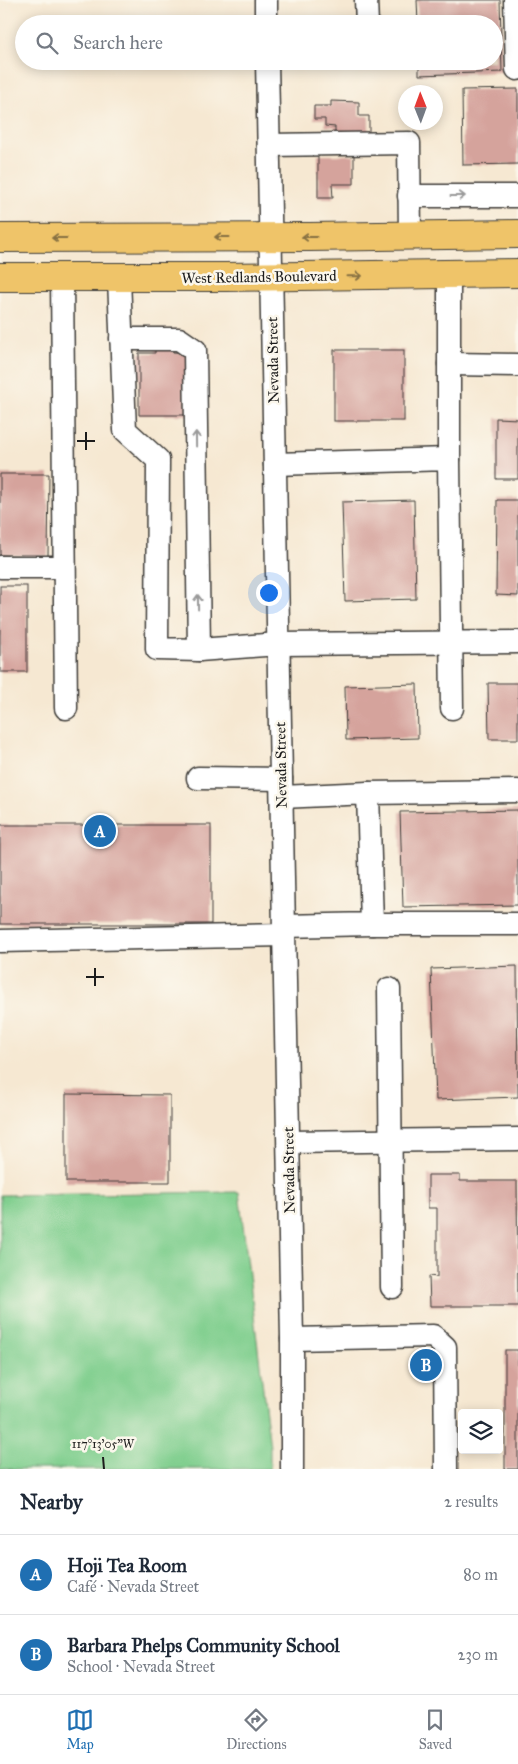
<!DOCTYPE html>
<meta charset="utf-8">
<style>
:root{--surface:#fff;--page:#f2f2f3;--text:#1f2937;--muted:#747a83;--line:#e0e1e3;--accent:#1f6fb2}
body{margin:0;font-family:"IM FELL Great Primer",serif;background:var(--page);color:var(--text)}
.controls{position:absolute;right:15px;bottom:15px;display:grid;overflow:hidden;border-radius:5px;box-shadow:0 2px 12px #0003}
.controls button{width:45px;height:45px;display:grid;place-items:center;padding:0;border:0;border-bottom:1px solid var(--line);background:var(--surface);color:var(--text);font:25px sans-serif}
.compass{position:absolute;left:398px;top:85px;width:45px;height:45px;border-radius:50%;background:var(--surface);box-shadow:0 2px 12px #0003;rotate:359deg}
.you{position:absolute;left:268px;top:592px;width:18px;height:18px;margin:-12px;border:4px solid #fff;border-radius:50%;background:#1a73e8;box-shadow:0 0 0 8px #1a73e833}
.badge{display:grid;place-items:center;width:32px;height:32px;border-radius:50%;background:var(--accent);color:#fff;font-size:16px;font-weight:700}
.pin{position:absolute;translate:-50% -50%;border:2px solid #fff;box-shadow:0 1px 5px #0006}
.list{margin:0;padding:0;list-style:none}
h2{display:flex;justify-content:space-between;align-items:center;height:65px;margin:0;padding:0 20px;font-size:21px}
h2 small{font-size:16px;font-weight:400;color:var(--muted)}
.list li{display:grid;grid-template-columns:32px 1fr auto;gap:15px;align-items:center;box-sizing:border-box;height:80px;padding:0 20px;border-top:1px solid var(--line)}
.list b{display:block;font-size:19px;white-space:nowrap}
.list p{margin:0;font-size:16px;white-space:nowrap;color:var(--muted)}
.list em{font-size:16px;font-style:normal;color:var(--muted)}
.icon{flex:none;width:28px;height:28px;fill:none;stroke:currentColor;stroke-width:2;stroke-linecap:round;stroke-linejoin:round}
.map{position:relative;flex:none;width:518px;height:1469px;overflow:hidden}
.search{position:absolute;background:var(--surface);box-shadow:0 2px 12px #0003;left:15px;right:15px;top:15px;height:55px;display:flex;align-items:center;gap:12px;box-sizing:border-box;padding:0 18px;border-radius:28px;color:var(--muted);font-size:19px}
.sheet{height:225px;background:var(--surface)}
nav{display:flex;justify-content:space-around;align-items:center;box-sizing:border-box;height:70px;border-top:1px solid var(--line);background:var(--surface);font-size:14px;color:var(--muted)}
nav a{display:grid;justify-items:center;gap:2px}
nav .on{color:var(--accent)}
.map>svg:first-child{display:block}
.green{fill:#81cf8f;stroke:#4e7656}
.building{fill:#d5a39c}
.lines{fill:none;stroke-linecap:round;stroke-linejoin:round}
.minor-casing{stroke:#3d3b37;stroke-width:25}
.major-casing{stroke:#3d3b37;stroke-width:30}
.minor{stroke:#fff;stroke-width:22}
.major{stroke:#efc469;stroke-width:28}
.oneway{stroke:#999}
.oneway2{stroke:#867042}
.ticks{fill:none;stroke:#1c1c1c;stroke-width:2}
.labels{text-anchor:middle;stroke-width:5;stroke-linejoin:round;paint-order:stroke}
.street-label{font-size:15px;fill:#1c1c1c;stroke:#fbf7ec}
.ticks-label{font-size:12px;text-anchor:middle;fill:#1c1c1c;stroke:#fbf7ec;stroke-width:5;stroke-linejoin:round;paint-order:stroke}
</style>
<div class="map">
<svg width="518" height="1469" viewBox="0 0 518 1469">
<rect width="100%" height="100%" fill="#fbf7ec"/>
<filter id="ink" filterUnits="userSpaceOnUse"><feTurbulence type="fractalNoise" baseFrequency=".02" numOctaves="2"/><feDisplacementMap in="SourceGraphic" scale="10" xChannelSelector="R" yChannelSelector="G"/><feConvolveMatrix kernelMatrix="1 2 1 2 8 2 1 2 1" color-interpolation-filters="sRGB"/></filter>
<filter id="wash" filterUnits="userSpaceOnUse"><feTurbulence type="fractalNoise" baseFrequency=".0096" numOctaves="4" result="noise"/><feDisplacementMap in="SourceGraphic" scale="20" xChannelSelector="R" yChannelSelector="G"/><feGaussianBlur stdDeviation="1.12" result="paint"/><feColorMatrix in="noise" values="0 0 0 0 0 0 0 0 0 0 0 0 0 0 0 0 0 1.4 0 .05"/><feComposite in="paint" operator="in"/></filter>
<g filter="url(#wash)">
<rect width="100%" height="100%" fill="#f6e8d2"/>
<path class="green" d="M239 1192 270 1447V1469H0V1195Z"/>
<g id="blocks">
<g class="building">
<path d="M417 0H500L502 72 419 75V61H494V24H418Z"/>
<path d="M518 89V164L463 165 462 90Z"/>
<path d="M331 101 359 102V116H369V135H335V127L325 126V119H314V106H331Z"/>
<path d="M318 155H354V184H332L333 198H318Z"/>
<path d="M155 347H173V352L190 353V415H139V353H155Z"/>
<rect x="334" y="350" width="70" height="71"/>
<path d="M496 418 518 419V479H496Z"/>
<path d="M0 474H49L48 556 0 555Z"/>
<path d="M414 500 416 599 345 601 342 502Z"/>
<path d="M497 500H518V596L496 595Z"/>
<rect x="0" y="586" width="27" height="86"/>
<path d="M488 683H518V739H489Z"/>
<path d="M417 684 418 738 346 740 345 686Z"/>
<path d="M518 810V905L403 907 400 812Z"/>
<rect x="0" y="825" width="211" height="99"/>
<path d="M517 966 518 1097 436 1100 431 969Z"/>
<path d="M66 1094 170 1095V1182H66Z"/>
<path d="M428 1175H460V1181H517L518 1306H430L429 1276 437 1277V1208H428Z"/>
<rect x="505" y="1350" width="13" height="119"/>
</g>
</g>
</g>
<g filter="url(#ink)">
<use href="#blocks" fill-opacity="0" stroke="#3d3b37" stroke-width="1"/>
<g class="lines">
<g class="minor-casing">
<g id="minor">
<path d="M266 0V24"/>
<path d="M366 0 367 24"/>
<path d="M515 0 517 69"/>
<path d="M267 61 292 1339V1469"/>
<path d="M269 145 409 143 410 235"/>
<path d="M409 196H518"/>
<path d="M449 274V459"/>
<path d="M62 278 66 708"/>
<path d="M119 278 125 430 158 460 157 649 199 650 279 644 518 642"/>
<path d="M121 339H179L195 350 199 650"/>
<path d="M449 364 518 365"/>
<path d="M275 464 449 459 452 708"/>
<path d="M0 567H64"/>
<path d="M198 778 281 779"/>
<path d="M368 793 518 791"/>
<path d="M282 797 368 793 372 924 284 926"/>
<path d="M372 924H518"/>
<path d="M0 941 284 935"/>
<path d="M389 989 392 1287"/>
<path d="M289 1142 518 1139"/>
<path d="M292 1339 433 1336 445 1347 446 1469"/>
</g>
</g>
<g class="major-casing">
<g id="major">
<path d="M0 238 309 237 518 234"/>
<path d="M0 277H225L518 273"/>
</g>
</g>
<use href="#minor" class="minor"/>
<use href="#major" class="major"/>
</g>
<defs><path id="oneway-shaft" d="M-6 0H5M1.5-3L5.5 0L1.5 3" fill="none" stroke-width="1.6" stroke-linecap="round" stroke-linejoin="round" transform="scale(1.25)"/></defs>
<g class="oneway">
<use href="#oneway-shaft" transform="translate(458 196)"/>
<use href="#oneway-shaft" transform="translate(196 439) rotate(-91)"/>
<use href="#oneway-shaft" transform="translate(198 602) rotate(-91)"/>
</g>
<g class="oneway2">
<use href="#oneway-shaft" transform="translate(222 237) rotate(180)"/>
<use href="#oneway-shaft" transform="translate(309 237) rotate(180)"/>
<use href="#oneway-shaft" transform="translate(59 238) rotate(180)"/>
<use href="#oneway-shaft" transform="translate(355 276) rotate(-1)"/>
</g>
</g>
<path class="ticks" d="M86 432V450M77 441H95M95 968V986M86 977H104M103 1457 104 1469"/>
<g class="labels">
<g class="street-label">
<text transform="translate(259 277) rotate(-1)" y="5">West Redlands Boulevard</text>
<text transform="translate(273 360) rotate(-91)" y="5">Nevada Street</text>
<text transform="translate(281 765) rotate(-91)" y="5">Nevada Street</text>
<text transform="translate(289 1170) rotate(-91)" y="5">Nevada Street</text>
</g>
</g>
<g class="ticks-label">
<text x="103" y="1448">117°13'05"W</text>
</g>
</svg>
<div class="controls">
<button><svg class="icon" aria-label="layers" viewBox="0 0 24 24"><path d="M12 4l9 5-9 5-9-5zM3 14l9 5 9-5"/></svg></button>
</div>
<svg class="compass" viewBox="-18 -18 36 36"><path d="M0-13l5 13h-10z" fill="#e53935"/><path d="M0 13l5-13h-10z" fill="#747a83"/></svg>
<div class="you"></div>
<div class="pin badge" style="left:100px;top:831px">A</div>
<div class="pin badge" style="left:426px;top:1365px">B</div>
<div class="search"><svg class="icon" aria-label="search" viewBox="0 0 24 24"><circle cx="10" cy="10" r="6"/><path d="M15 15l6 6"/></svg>Search here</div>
</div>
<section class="sheet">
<h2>Nearby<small>2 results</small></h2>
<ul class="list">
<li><span class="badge">A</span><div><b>Hoji Tea Room</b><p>Café · Nevada Street</p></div><em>80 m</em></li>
<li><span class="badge">B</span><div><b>Barbara Phelps Community School</b><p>School · Nevada Street</p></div><em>230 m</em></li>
</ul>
</section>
<nav>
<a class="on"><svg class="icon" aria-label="map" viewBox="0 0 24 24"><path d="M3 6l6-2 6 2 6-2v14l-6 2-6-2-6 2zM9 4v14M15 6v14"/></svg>Map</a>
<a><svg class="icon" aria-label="directions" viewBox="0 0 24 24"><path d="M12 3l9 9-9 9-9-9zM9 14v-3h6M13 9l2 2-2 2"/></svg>Directions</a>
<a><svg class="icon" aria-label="saved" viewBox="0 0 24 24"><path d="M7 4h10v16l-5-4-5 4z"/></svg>Saved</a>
</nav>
